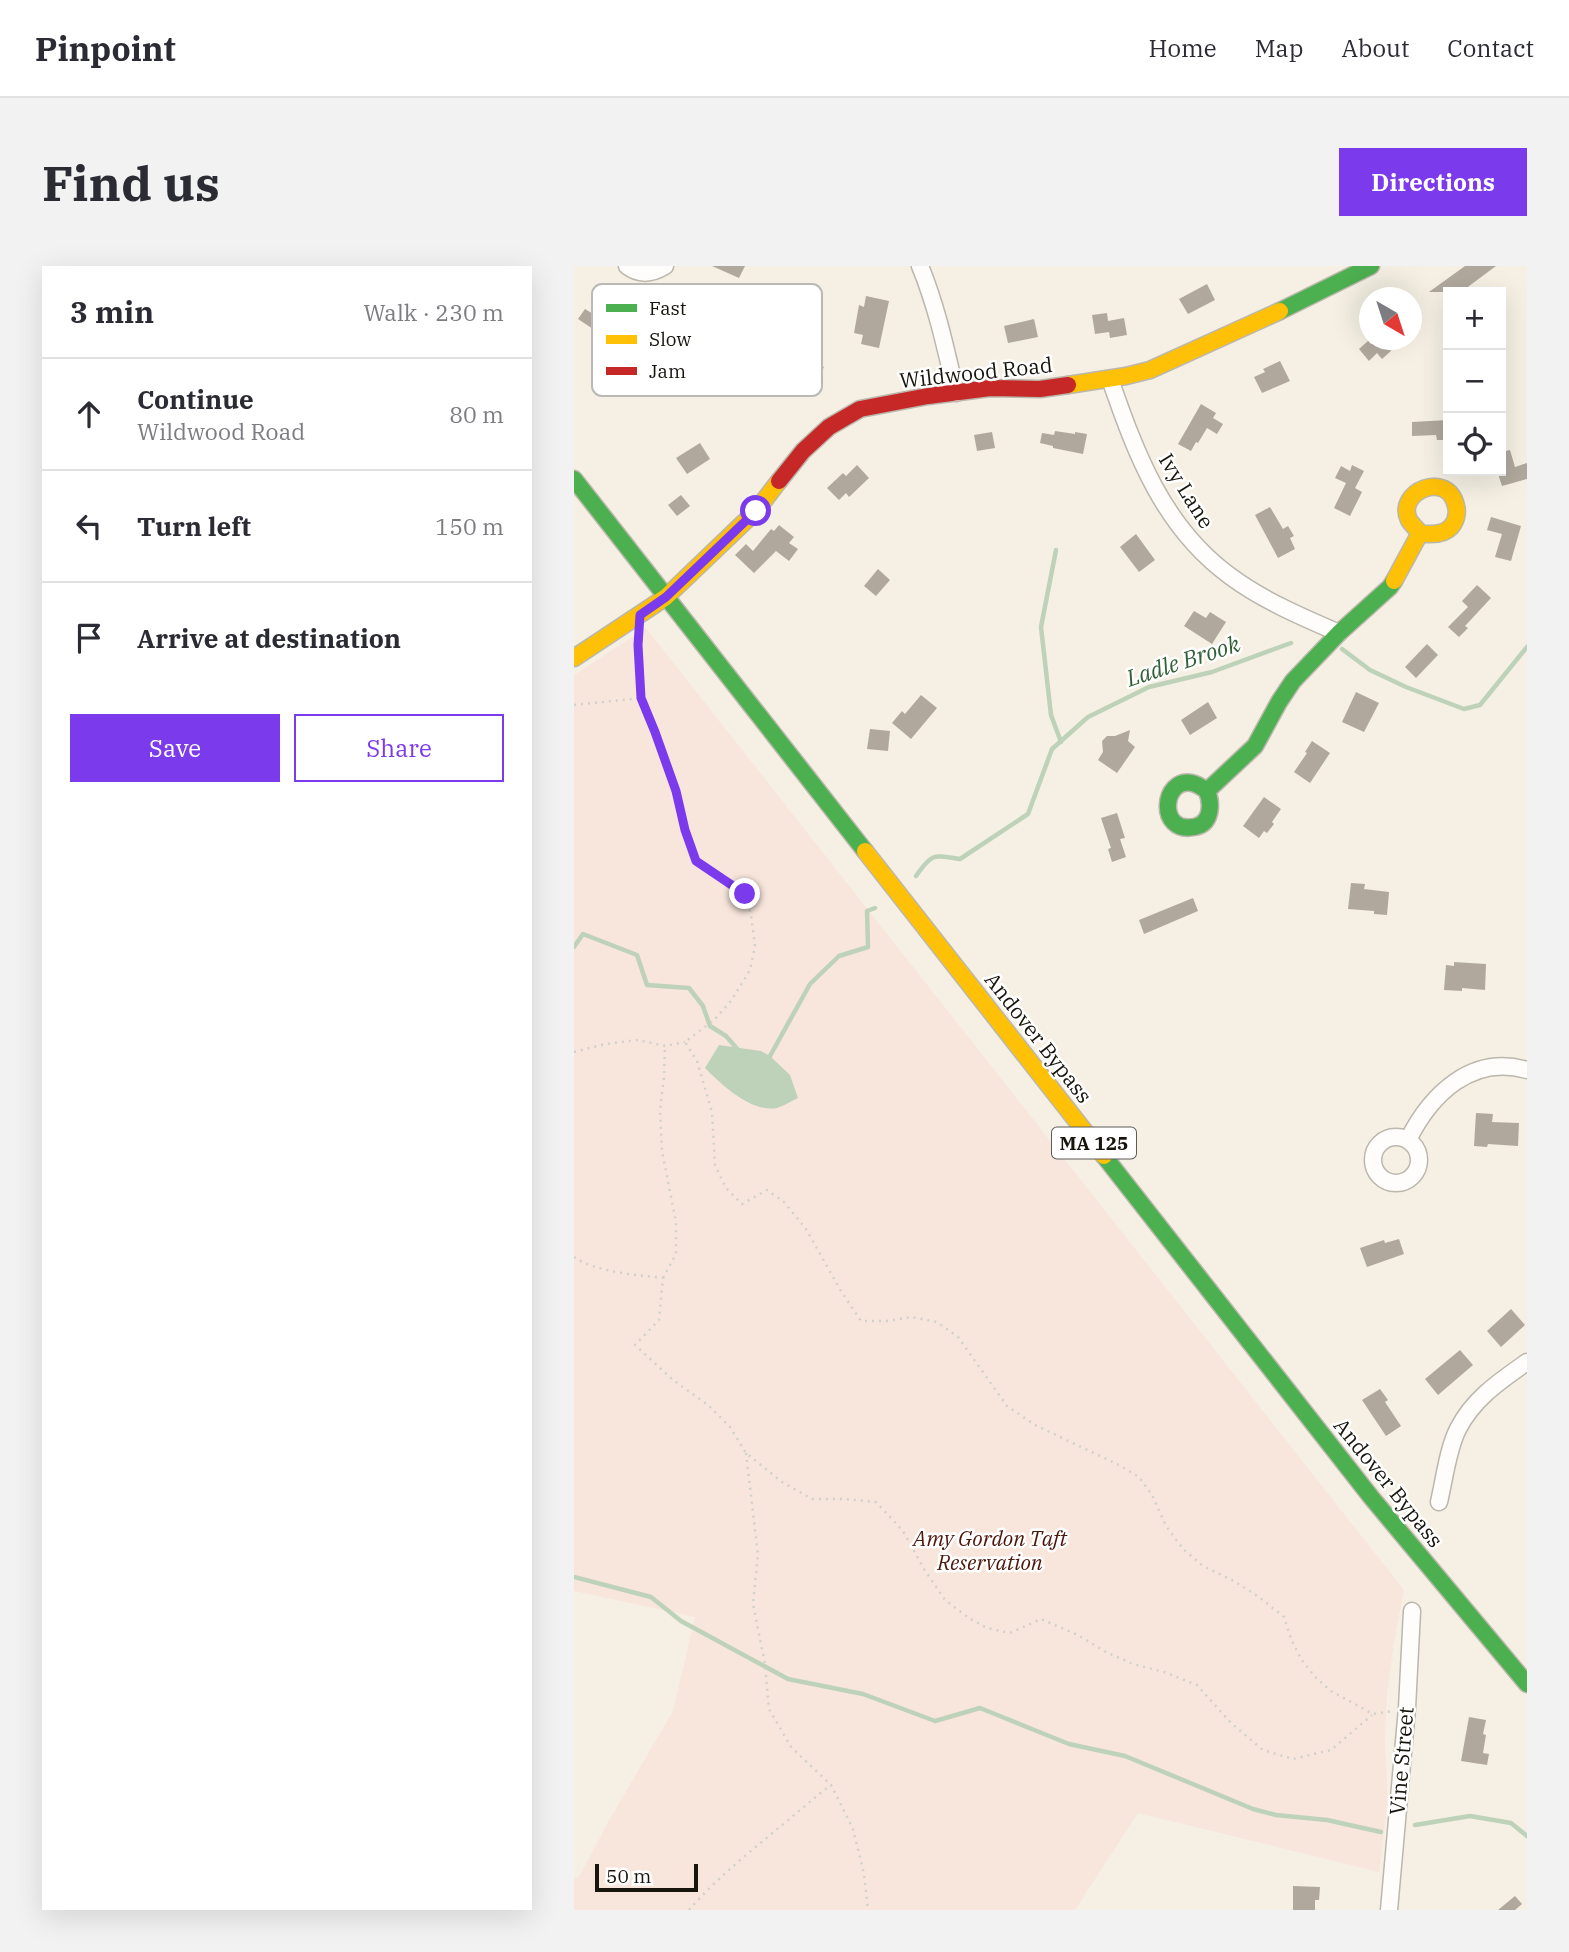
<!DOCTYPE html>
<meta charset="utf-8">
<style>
:root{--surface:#fff;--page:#f2f2f3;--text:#2b2b33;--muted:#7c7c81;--line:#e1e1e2;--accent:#7c3aed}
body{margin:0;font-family:"IBM Plex Serif",serif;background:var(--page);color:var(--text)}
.controls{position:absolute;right:21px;top:21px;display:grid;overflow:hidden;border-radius:0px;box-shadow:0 7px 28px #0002}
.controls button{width:63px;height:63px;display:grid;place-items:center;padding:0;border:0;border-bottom:2px solid var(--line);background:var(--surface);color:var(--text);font:35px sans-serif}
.compass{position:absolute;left:785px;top:21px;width:63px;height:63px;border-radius:50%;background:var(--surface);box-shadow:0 7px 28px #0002;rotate:141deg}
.scale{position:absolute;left:21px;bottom:18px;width:103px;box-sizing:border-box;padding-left:7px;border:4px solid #18150d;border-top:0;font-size:19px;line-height:24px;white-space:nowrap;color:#18150d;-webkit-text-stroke:5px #fff;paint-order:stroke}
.stop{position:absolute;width:21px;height:21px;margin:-16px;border:5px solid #7c3aed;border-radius:50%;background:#fff}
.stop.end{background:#7c3aed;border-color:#fff;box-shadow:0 2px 7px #0008}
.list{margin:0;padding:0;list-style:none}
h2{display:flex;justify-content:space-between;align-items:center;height:91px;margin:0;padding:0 28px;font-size:30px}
h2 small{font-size:23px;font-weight:400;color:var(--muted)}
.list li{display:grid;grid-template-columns:46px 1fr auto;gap:21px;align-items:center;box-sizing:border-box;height:112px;padding:0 28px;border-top:2px solid var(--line)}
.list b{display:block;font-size:26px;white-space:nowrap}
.list p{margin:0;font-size:23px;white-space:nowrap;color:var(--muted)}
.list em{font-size:23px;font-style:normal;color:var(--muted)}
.actions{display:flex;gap:14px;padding:21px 28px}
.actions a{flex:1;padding:16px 0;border:2px solid var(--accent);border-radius:0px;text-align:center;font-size:24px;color:var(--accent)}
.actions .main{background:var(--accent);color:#fff}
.icon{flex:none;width:38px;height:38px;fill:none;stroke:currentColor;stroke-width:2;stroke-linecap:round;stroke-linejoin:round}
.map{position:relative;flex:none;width:953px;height:1644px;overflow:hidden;border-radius:0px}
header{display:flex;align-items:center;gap:42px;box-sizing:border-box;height:98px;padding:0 35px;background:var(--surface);border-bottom:2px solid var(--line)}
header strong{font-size:33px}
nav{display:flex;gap:38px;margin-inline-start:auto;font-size:24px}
.intro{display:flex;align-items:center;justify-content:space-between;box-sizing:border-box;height:168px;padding:0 42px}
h1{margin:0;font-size:49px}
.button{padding:18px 32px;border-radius:0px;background:var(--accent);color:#fff;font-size:24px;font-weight:700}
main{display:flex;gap:42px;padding:0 42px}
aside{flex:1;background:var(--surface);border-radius:0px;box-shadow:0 7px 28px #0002}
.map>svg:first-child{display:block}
.green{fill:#f8e6dc}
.water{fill:#bdd2b9}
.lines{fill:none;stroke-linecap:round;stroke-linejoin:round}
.stream{stroke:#bdd2b9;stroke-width:4.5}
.building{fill:#b0a89d}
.street-casing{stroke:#bbb7ad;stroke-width:19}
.fast-casing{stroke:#bbb7ad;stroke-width:19}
.slow-casing{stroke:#bbb7ad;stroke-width:19}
.jam-casing{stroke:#bbb7ad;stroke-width:19}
.path{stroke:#d1d0cc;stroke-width:2.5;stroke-dasharray:2 5;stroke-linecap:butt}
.street{stroke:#fefdfb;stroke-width:16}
.fast{stroke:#4caf50;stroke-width:16}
.slow{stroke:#ffc107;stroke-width:16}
.jam{stroke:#c62828;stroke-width:16}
.route{stroke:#7c3aed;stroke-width:9}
.labels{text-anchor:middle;stroke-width:5;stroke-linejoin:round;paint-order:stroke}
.shield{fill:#fff;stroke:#5d5b56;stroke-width:2}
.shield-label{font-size:19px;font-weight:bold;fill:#18150d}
.street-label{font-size:21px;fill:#18150d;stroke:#fff}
.park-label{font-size:21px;font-style:italic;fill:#4c160a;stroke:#fff}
.water-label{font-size:23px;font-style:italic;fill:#316036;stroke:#fff}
.key{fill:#fff;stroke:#bab9b6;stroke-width:2}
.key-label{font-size:19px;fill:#18150d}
</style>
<header>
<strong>Pinpoint</strong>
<nav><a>Home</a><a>Map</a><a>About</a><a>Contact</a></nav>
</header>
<div class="intro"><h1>Find us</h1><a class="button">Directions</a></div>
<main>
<aside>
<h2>3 min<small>Walk · 230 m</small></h2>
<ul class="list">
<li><svg class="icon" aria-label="ahead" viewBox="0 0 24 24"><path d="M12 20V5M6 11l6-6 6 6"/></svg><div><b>Continue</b><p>Wildwood Road</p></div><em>80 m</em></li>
<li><svg class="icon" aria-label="left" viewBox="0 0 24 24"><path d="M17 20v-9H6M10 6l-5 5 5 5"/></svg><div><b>Turn left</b></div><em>150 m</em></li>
<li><svg class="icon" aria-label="arrive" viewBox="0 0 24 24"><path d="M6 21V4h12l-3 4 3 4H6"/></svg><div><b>Arrive at destination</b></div></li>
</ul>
<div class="actions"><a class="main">Save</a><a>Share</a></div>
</aside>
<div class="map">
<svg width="953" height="1644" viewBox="0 0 953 1644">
<rect width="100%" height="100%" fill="#f5f0e3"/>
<path class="green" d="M72 362 830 1324 820 1376 813 1428 811 1476 814 1532 805 1606 564 1547 501 1644H0V1613L5 1611 34 1556 99 1445 121 1351 0 1325V409Z"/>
<path class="water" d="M145 779 187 785 196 790 216 809 224 832C217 835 210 840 203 842 177 847 147 818 131 802Z"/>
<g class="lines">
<g class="stream">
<path d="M482 284 467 361 477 449 487 476"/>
<path d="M768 383 796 404 832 421 890 443 906 439 953 381"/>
<path d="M342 610C358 587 359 589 386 593L454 548 478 483 514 451 575 421 638 406 717 377"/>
<path d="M0 681 9 668 63 689 73 719 115 722 129 740 136 760 152 770 165 785"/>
<path d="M192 793 196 790 236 718 265 690 294 681 293 645 301 642"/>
<path d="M0 1311 77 1331 107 1355 214 1413 289 1428 361 1455 406 1442 495 1478 551 1490 679 1543 702 1549 753 1554 807 1566"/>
<path d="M841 1559 896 1550 937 1557 953 1570"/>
</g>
</g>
<g class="building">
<path d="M138 0H171L165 12Z"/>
<path d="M891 0H922L887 26H855Z"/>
<path d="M633 18 641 34 614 48 605 33Z"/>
<path d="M292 30 315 35 305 82 287 78 289 69 280 67 285 39 290 41Z"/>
<path d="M11 43 24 51 27 47 44 58 34 73 4 53Z"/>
<path d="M533 47 534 55 550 52 553 69 536 72 535 66 521 68 518 49Z"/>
<path d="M460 53 464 71 434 77 430 60Z"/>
<path d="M802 74H820L813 79 817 85 808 93 803 87 795 95 785 83 794 75 797 78Z"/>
<path d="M237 82 240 87 242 86 250 102 203 124 196 108 224 95 222 90Z"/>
<path d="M706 95 716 115 688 127 680 111 691 106 689 103Z"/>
<path d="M627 138 642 147 639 152 649 158 643 168 633 162 624 177 622 176 617 185 604 178Z"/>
<path d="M874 154V174H863L862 169 838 170V156Z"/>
<path d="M481 165 501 168V166L513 168 509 188 479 182V180L466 177 468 167 480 169Z"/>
<path d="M418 166 421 182 403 185 400 169Z"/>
<path d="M126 177 136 193 113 208 102 192Z"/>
<path d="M936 184 941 201 953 197V213L928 220 923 205H927V186Z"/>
<path d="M283 199 295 212 275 231 272 227 265 234 253 222 269 207 272 210Z"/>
<path d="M778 199 790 205 781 222 788 226 776 250 760 242 772 217 761 212 767 200 776 205Z"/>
<path d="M107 229 116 240 103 250 94 239Z"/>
<path d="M696 241 709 263 714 260 720 270 716 272 721 283 704 292 681 249Z"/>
<path d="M917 251 947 260 937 295 921 291 928 268 913 264Z"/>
<path d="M205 259 220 271 215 277 224 283 215 295 202 285 180 307 161 289 172 278 179 285 197 263 200 265Z"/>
<path d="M562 268 581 294 565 306 546 281Z"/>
<path d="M304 303 316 314 302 330 290 320Z"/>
<path d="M903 319 917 332 891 360 894 362 885 371 874 361 894 341 888 335Z"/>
<path d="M620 345 632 352 636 346 652 356 638 378 610 360Z"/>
<path d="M853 378 864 389 842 412 831 401Z"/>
<path d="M782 426 805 437 790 466 768 456Z"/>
<path d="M347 429 363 442 337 473 318 457 328 445 331 448Z"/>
<path d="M634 436 643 452 616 469 607 454Z"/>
<path d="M296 463 316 465 314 485 293 483Z"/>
<path d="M556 464 554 475 561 481 543 507 524 494 529 486 528 475 533 470H541Z"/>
<path d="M738 475 756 487 736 517 720 506 733 487 731 486Z"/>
<path d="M690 531 707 543 698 556 700 558 693 567 690 565 685 572 669 560Z"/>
<path d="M543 547 551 572 546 573 552 591 538 596 534 583 537 582 527 552Z"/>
<path d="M777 617 791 618 790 623 815 626 813 649 800 648V645L774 643Z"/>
<path d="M619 632 624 645 570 668 565 654Z"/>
<path d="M880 696 912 698 911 724 888 722V725L870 724 872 699 880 700Z"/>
<path d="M902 847 919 848 918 856 945 857 944 880 914 878 913 881 900 880Z"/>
<path d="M825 973 830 988 793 1001 786 982 810 974 811 977Z"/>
<path d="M937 1043 951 1059 927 1081 913 1065Z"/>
<path d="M886 1084 899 1099 864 1129 851 1113Z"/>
<path d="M806 1123 814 1134 811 1136 827 1160 812 1170 788 1134Z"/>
<path d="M895 1451 912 1454 909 1468 912 1469 909 1487 915 1488 913 1499 887 1495Z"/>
<path d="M719 1620 746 1621 745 1634H741V1644H719Z"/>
<path d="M941 1630 948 1638 941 1644H924Z"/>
</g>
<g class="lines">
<g class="street-casing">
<g id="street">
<path d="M53 0C66 10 78 8 91 0"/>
<path d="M346 0C363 41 372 84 382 127"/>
<path d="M536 113C562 188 589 261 656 310 688 334 728 351 765 367"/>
<circle cx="822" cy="894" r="23"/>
<path d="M834 874C857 828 898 788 953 804"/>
<path d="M865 1236C870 1215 874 1182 884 1163 899 1133 926 1115 953 1096"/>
<path d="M815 1644 833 1442 838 1345"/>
</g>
</g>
<g class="fast-casing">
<g id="fast">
<path d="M706 45 797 0"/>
<path d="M0 213 291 585"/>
<path d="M633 525C638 538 638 558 620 561 583 568 588 511 618 517 623 518 629 522 633 525L681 480 705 436 719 415 765 367 816 321 820 315"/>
<path d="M530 890 797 1231 953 1418"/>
</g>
</g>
<g class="slow-casing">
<g id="slow">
<path d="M494 119 552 110 576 104 706 45"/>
<path d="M820 315 846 267C857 269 869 269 877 261 882 255 884 247 882 240 874 203 821 226 835 254 838 259 843 263 846 267"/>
<path d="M0 392 92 331 182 245 205 215"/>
<path d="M291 585 530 890"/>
</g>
</g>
<g class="jam-casing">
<path id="jam" d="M205 215 229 185 255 161 286 143 354 130 416 122 466 123 494 119"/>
</g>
<g class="path">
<path d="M65 369 67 432"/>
<path d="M0 439 67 432 81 466 102 525 111 564 122 595 171 628 177 649 181 680 176 704 157 735 140 754 111 776 123 795 138 846 141 899 152 922 168 938 193 924 210 936 232 963 267 1025 287 1055H313L337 1051 363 1056 384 1071 433 1140 461 1159 545 1199 565 1211 578 1229 592 1260 609 1283 629 1300 660 1315 685 1331 710 1351 717 1373 727 1393 741 1411 757 1425 799 1448 819 1445"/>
<path d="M0 786 31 778 64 774 91 780 111 776"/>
<path d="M0 991C21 1006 63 1009 89 1012L85 1054 61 1079 99 1114 134 1139 156 1161 172 1187 208 1216 238 1233H270L302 1236 329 1265 350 1303 371 1334 395 1352 413 1362 436 1367 467 1353 504 1369 532 1386 559 1398 590 1406 623 1419 657 1457 689 1484 719 1493 757 1484 798 1449"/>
<path d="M89 1012 102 988V956L88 885 86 844 90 811 91 780"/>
<path d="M172 1187 184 1289 179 1338 191 1398 195 1443 217 1481 257 1519 279 1563 290 1608 294 1644"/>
<path d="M115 1644C141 1614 172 1589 202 1564 221 1549 238 1533 257 1519"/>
</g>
<use href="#street" class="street"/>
<use href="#fast" class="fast"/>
<use href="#slow" class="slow"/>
<use href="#jam" class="jam"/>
</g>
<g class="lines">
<path class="route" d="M171 628 122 595 111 564 102 525 81 466 67 432 64 379 66 349 92 331 182 245"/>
</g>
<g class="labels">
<rect class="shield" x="478" y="861.5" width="84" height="31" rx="5"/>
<g class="shield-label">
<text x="520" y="884">MA 125</text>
</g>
<g class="street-label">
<text transform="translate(402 107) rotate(-6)" y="7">Wildwood Road</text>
<text transform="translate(612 225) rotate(58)" y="7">Ivy Lane</text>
<text transform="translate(464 772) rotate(52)" y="7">Andover Bypass</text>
<text transform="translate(814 1217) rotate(51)" y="7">Andover Bypass</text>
<text transform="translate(828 1495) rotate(-85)" y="7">Vine Street</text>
</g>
<g class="park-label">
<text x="416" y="1280">Amy Gordon Taft<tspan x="416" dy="24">Reservation</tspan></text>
</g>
<g class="water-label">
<text transform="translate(609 395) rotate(-18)" y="8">Ladle Brook</text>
</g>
</g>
<rect x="18" y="18" width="230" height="112" rx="10" class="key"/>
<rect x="32" y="38" width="31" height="8" fill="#4caf50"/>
<rect x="32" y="69" width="31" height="9" fill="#ffc107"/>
<rect x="32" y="101" width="31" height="8" fill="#c62828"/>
<g class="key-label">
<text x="75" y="49">Fast</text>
<text x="75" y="80">Slow</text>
<text x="75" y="112">Jam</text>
</g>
</svg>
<div class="controls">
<button>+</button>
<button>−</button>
<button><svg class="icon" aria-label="locate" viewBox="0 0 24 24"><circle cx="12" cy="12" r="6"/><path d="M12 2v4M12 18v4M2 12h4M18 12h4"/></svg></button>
</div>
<svg class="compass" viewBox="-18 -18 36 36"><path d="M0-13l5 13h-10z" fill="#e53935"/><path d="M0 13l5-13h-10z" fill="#7c7c81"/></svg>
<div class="scale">50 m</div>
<div class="stop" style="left:182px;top:245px"></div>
<div class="stop end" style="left:171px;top:628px"></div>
</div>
</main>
